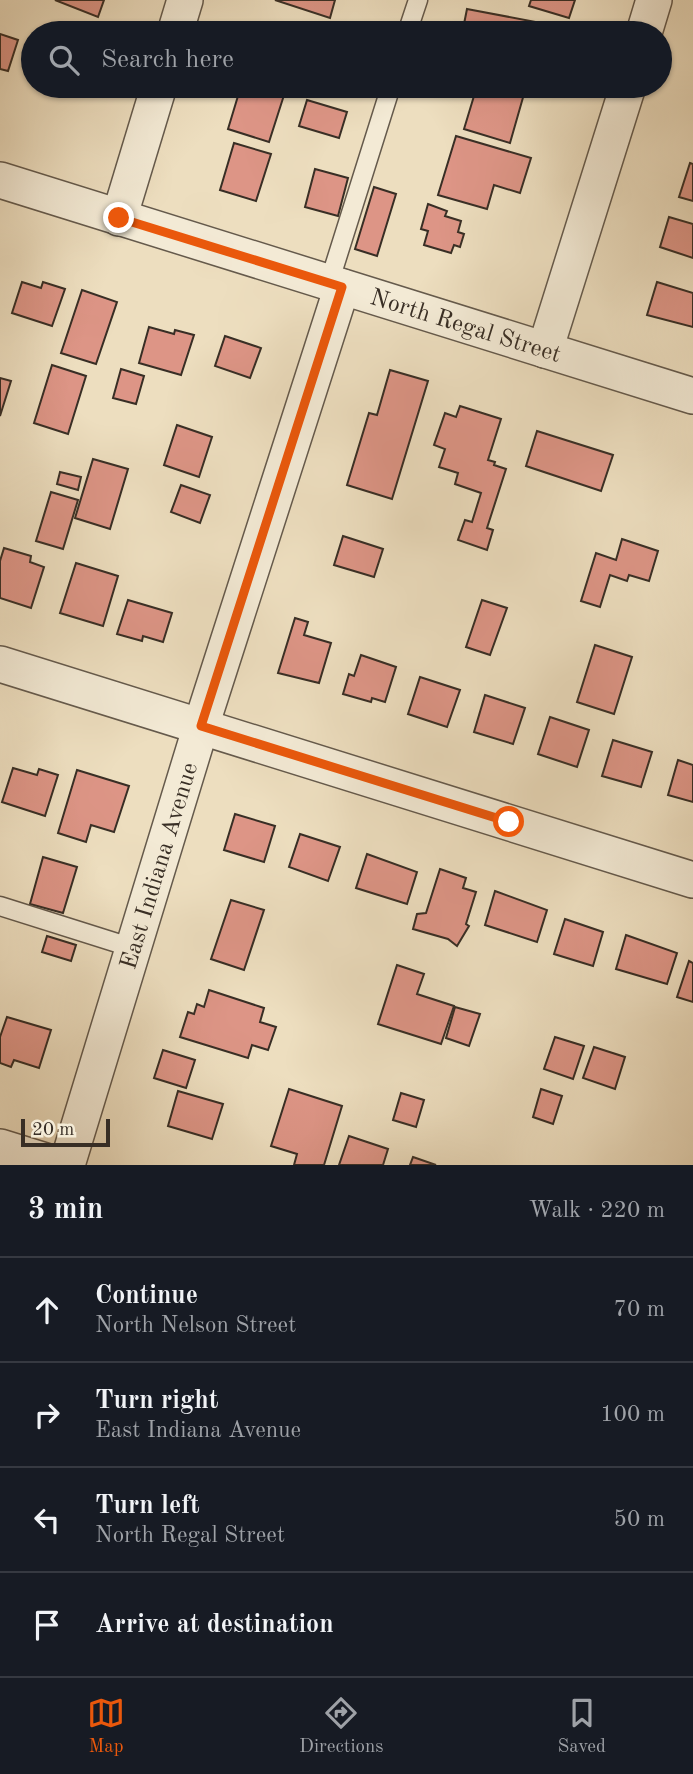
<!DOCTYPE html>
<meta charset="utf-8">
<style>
:root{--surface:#171b24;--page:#242831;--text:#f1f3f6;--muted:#9ea1a6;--line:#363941;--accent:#ea580c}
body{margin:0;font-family:"Old Standard TT",serif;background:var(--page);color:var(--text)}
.scale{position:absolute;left:21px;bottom:18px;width:89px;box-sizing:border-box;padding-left:7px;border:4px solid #382e25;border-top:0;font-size:19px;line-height:24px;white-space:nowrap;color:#382e25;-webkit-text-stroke:5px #f3ead5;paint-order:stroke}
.stop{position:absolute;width:21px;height:21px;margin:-16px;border:5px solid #ea580c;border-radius:50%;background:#fff}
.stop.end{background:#ea580c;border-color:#fff;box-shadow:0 2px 7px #0008}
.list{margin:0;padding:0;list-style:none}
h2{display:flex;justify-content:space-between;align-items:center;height:91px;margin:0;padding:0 28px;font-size:30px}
h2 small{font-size:23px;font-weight:400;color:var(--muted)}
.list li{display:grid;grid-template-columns:46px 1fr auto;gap:21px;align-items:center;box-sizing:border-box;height:105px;padding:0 28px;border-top:2px solid var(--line)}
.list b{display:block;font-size:26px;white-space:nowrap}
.list p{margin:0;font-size:23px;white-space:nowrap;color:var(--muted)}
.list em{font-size:23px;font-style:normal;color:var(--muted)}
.icon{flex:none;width:38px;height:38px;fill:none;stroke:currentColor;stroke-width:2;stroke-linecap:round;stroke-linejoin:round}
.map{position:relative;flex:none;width:693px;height:1165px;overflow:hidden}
.search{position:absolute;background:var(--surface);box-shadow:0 2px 5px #0004;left:21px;right:21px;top:21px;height:77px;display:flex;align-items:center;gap:18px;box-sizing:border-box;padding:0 24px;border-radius:38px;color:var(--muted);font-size:26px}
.sheet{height:511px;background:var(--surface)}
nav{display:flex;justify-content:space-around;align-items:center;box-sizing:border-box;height:98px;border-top:2px solid var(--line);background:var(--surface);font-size:19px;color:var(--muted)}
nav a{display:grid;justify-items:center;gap:4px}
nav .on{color:var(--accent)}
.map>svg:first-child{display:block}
.building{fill:#dd9586;stroke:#382e25;stroke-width:2}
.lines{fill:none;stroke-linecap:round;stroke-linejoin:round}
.service-casing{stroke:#655a4c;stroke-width:21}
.minor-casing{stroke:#655a4c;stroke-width:38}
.service{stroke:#f3ead5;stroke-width:18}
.minor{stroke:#f3ead5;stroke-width:35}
.route{stroke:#ea580c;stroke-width:9}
.labels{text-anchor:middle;stroke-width:5;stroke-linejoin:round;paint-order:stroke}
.street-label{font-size:24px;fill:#382e25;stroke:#f3ead5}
</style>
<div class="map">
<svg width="693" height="1165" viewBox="0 0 693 1165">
<rect width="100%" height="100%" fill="#eddebf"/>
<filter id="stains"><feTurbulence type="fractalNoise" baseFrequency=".00286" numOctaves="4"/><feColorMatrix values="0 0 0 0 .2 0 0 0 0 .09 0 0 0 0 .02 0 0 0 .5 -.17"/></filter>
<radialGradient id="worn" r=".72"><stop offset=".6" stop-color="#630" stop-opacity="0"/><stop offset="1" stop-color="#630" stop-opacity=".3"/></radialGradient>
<g class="building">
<path d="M55 0H104L98 17Z"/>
<path d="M275 0H335L330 18Z"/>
<path d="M531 0H575L569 18 529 6Z"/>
<path d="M467 9 541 23 539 33H475V31L463 29Z"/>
<path d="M261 25 288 33H258Z"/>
<path d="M0 34 18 40 8 71 0 69Z"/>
<path d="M241 86H266L285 92 269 142 228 129Z"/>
<path d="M477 86H496L524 94 510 143 464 129Z"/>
<path d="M307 100 347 112 339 138 299 126Z"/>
<path d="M456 136 531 158 520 193 494 185 487 209 438 195Z"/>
<path d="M234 143 271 154 256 201 220 190Z"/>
<path d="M690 163 693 164V201L679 197Z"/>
<path d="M315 169 348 178 338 216 305 207Z"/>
<path d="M374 187 396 194 377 256 355 249Z"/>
<path d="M428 204 447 211 445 216 461 221 458 232 464 234 460 247 454 245 451 253 424 245 428 231 421 229Z"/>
<path d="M669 217 693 224V258L660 247Z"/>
<path d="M22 282 41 288 43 282 65 289 52 326 12 313Z"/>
<path d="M657 282 693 293V327L647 315Z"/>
<path d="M82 290 117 302 96 364 61 353Z"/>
<path d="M149 327 174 334 175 330 194 335 181 375 139 363Z"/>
<path d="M225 336 261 348 250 378 215 366Z"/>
<path d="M52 365 86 376 68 434 34 423Z"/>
<path d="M121 369 144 376 136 404 113 398Z"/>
<path d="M390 370 428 381 392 499 347 485 369 413 377 415Z"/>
<path d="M0 378 11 381 0 416Z"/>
<path d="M460 406 501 419 488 460 495 462 494 465 506 469 487 528 493 530 487 550 458 540 465 520 472 522 481 493 455 484 458 473 439 467 445 449 434 445 445 413 456 417Z"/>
<path d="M177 425 212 437 199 477 164 465Z"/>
<path d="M537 431 613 455 601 491 526 466Z"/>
<path d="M93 459 128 469 110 529 75 518Z"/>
<path d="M60 472 81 477 78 490 57 484Z"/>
<path d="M181 485 210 495 200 523 171 512Z"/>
<path d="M51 492 78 500 63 549 36 541Z"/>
<path d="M343 536 383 549 374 577 334 565Z"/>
<path d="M622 539 658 551 649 581 629 575 627 581 610 575 600 607 581 601 596 553 616 560Z"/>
<path d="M4 548 31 556 30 562 44 567 31 608 0 598V561Z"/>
<path d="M76 563 118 576 103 626 60 613Z"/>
<path d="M128 600 172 613 163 642 143 636 142 641 117 634Z"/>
<path d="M482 600 507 608 490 655 466 647Z"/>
<path d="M295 618 308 622 304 635 331 643 319 683 278 673Z"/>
<path d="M595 645 632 657 614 714 577 702Z"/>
<path d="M361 655 396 667 385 702 372 698 371 702 343 694 349 674 354 676Z"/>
<path d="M420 677 460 690 447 727 408 714Z"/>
<path d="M485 695 525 708 513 744 474 732Z"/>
<path d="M550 717 589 730 577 767 538 754Z"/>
<path d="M613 740 652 752 641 787 602 776Z"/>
<path d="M678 760 693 765V802L668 795Z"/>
<path d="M13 768 37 775 39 769 58 775 45 816 2 802Z"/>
<path d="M77 770 129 786 114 832 91 825 86 842 58 833Z"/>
<path d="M235 814 275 826 264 862 224 850Z"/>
<path d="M300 834 340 847 328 881 289 867Z"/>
<path d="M367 854 417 872 407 904 356 888Z"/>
<path d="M43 857 77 867 63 913 30 904Z"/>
<path d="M440 869 466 878 463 888 476 892 466 924 469 926 457 946 448 939 413 929 417 914 426 913Z"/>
<path d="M495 891 547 910 537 942 485 925Z"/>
<path d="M231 900 264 910 244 970 211 959Z"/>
<path d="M565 919 603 932 593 966 554 954Z"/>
<path d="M626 935 677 953 667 984 616 969Z"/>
<path d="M47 936 76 945 71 961 42 952Z"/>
<path d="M689 961 693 963V1002L677 997Z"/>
<path d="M397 965 424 974 417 994 454 1006 441 1044 378 1024Z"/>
<path d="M209 990 264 1008 260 1022 276 1027 268 1050 252 1045 248 1058 180 1037 188 1012 194 1014 197 1004 204 1007Z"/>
<path d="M455 1007 480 1014 469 1046 446 1038Z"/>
<path d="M7 1017 51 1030 39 1068 14 1060 11 1067 0 1063V1037Z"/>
<path d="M555 1037 584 1046 573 1079 544 1069Z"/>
<path d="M594 1047 625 1057 615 1089 583 1078Z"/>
<path d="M163 1050 195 1060 186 1088 154 1078Z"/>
<path d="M289 1089 342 1106 324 1165H294L297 1154 271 1146Z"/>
<path d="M541 1089 562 1096 553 1124 533 1117Z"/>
<path d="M178 1091 223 1104 212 1139 168 1126Z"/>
<path d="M401 1093 424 1100 416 1127 393 1120Z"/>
<path d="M349 1136 388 1149 383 1165H339Z"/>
<path d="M413 1157 436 1165H410Z"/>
</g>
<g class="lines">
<g class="service-casing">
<g id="service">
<path d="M407 33 418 0"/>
<path d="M329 283 391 86"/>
<path d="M0 906 133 948"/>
</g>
</g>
<g class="minor-casing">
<g id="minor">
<path d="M175 33 185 0"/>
<path d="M644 33 654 0"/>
<path id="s1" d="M0 180 693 396"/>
<path d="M119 218 159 86"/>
<path d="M545 350 628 86"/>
<path d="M0 664 693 880"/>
<path d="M0 1147 58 1165"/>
<path id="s2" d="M67 1165 201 726 342 287"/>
</g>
</g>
<use href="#service" class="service"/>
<use href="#minor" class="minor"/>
</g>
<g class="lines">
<path class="route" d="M119 218 342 287 201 726 509 822"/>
</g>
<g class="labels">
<g class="street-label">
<text dy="8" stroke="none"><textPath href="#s1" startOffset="488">North Regal Street</textPath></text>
<text dy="8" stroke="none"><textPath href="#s2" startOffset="313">East Indiana Avenue</textPath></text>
</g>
</g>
<rect width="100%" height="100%" filter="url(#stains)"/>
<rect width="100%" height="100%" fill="url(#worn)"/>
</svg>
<div class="scale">20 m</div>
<div class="stop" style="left:509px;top:822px"></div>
<div class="stop end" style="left:119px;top:218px"></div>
<div class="search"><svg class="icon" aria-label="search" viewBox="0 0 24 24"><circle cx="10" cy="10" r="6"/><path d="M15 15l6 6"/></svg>Search here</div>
</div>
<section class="sheet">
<h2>3 min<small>Walk · 220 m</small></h2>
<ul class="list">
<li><svg class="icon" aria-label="ahead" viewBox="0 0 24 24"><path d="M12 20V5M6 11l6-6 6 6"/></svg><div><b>Continue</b><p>North Nelson Street</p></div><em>70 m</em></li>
<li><svg class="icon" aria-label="right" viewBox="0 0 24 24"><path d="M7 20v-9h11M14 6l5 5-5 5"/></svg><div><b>Turn right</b><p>East Indiana Avenue</p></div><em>100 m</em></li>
<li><svg class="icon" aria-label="left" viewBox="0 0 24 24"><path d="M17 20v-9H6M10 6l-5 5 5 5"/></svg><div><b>Turn left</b><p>North Regal Street</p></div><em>50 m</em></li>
<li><svg class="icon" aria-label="arrive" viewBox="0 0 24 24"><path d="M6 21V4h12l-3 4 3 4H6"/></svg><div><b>Arrive at destination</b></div></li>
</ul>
</section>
<nav>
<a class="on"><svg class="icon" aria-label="map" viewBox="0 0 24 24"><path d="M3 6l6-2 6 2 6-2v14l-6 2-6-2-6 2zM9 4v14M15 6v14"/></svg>Map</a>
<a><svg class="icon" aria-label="directions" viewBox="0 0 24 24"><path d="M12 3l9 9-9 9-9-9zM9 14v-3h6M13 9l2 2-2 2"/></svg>Directions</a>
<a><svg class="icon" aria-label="saved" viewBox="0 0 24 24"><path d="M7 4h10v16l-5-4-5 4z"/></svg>Saved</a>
</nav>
